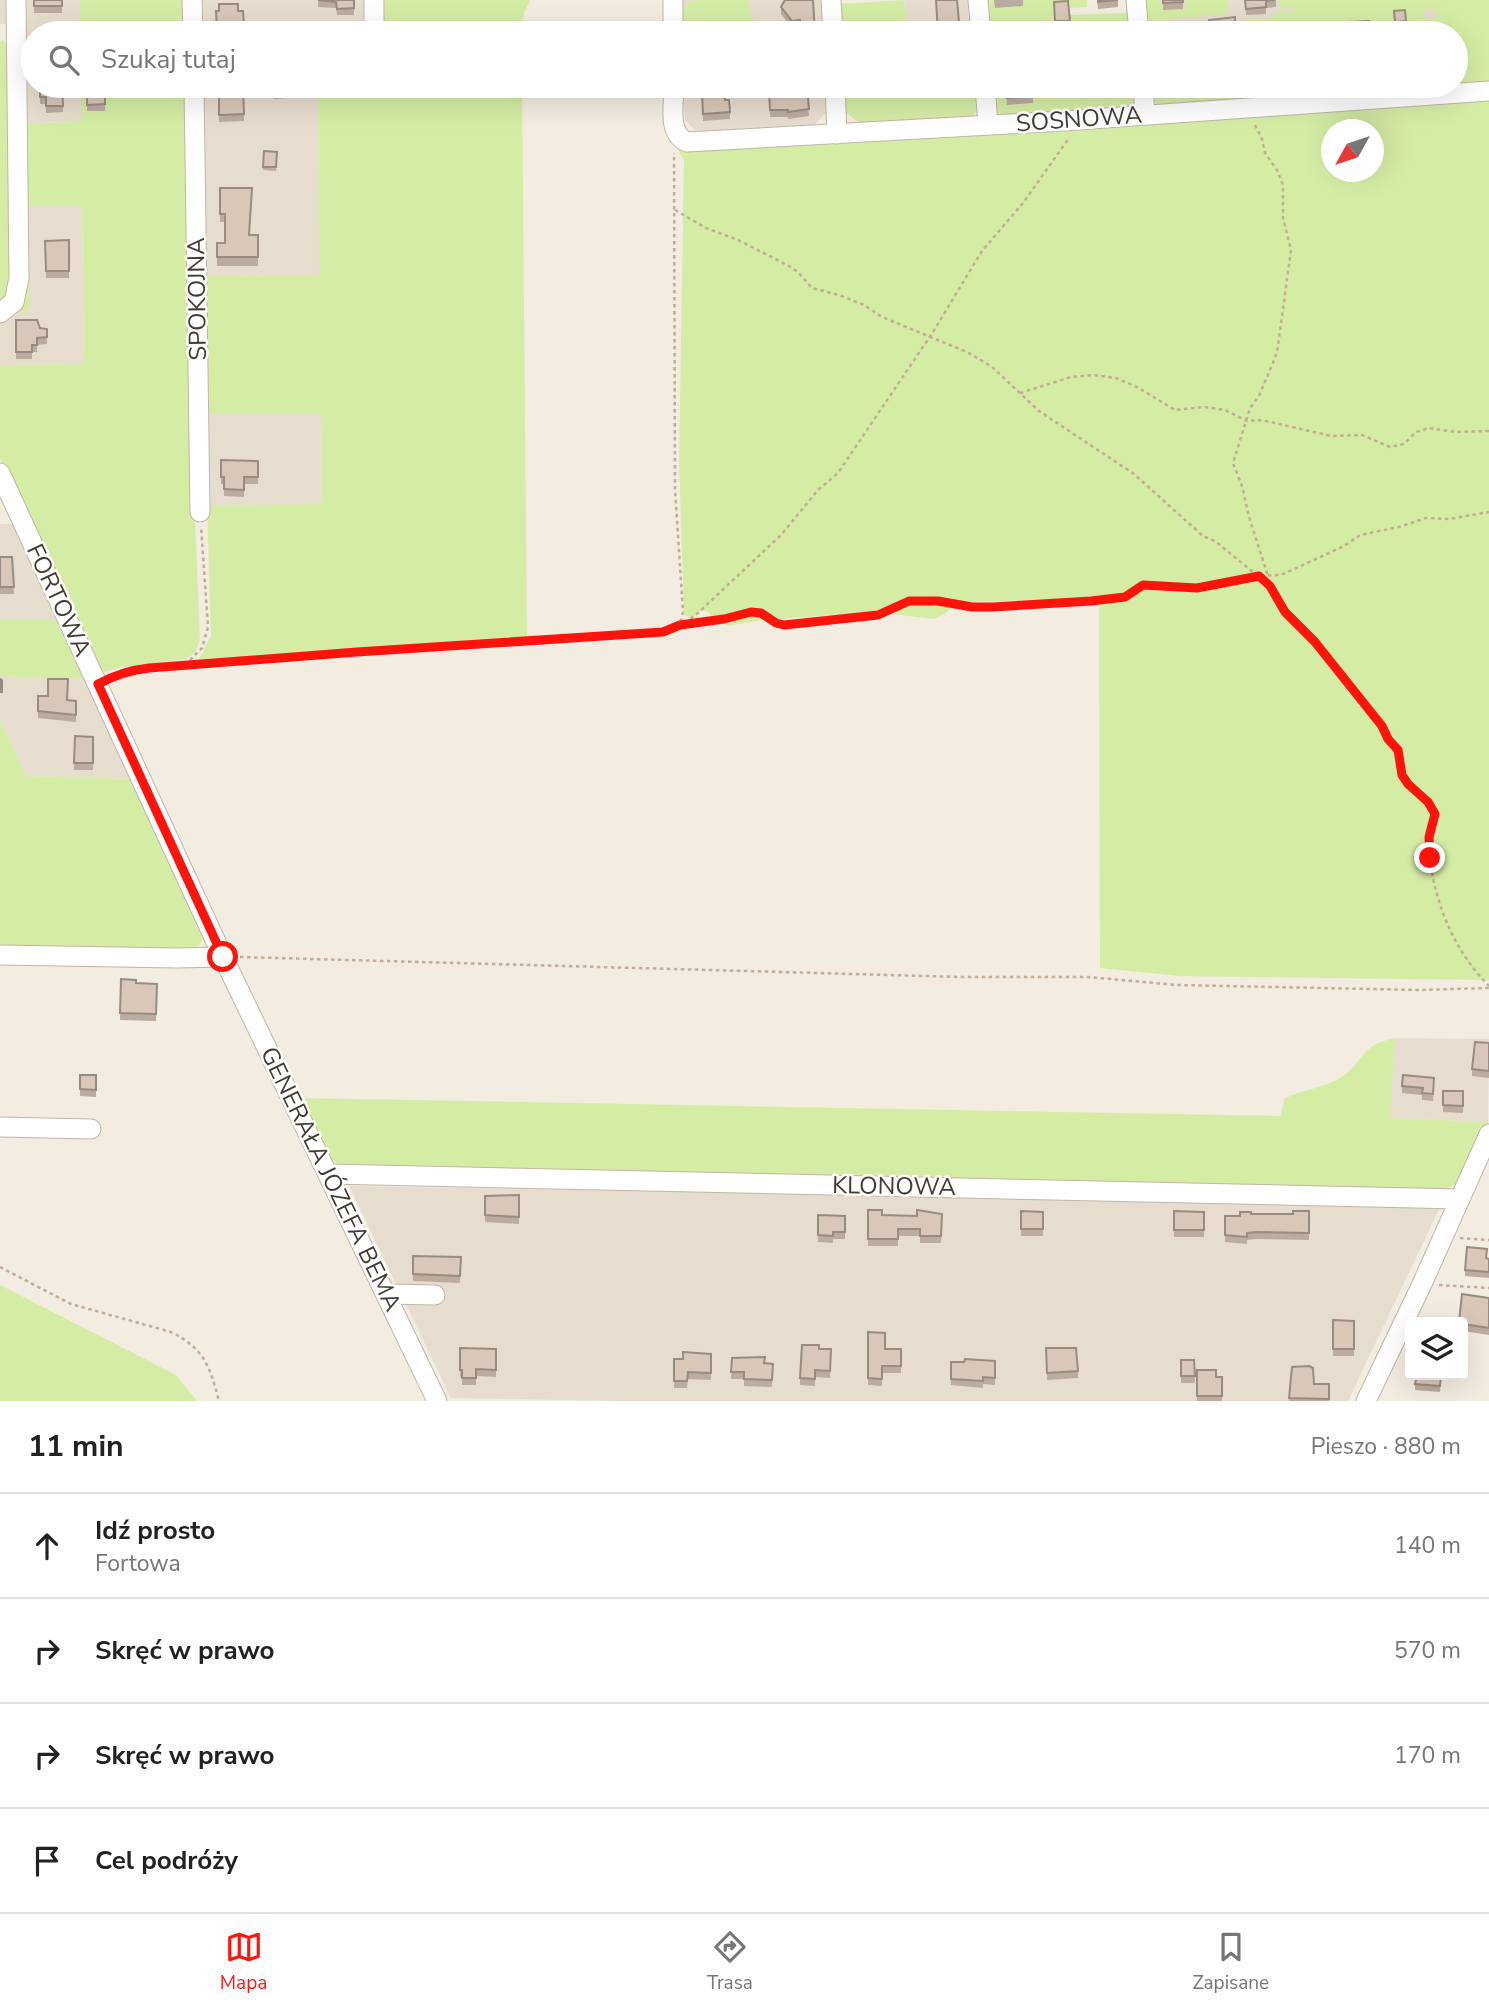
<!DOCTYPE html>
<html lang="pl">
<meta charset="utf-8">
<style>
:root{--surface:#fff;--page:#f6f6f6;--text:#222;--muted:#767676;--line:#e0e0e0;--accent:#ff140c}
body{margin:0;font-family:"Nunito Sans",sans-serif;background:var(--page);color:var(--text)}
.controls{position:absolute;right:21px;bottom:21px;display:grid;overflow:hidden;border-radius:7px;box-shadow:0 7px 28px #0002}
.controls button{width:63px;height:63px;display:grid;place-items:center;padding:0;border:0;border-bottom:2px solid var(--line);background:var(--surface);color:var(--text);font:35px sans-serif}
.compass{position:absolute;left:1321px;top:119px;width:63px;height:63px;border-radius:50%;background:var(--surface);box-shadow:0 7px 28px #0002;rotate:230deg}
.stop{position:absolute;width:21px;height:21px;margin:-16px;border:5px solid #ff140c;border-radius:50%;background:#fff}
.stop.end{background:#ff140c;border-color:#fff;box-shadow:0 2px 7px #0008}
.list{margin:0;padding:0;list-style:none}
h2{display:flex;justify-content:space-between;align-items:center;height:91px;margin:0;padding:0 28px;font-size:30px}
h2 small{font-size:23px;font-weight:400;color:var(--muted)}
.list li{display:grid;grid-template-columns:46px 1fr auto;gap:21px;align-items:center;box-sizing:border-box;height:105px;padding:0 28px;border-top:2px solid var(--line)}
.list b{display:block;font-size:26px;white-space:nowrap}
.list p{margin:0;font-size:23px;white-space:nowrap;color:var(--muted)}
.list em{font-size:23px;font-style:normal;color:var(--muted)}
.icon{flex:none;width:38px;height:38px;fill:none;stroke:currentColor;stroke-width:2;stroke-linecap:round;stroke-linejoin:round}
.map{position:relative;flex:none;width:1489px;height:1401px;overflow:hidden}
.search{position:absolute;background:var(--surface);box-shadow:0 7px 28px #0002;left:21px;right:21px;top:21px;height:77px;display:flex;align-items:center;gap:18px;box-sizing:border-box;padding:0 24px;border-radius:38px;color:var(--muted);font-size:26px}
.sheet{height:511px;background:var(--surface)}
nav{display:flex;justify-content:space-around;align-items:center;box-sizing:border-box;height:98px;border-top:2px solid var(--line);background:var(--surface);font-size:19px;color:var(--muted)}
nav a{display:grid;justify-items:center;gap:4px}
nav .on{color:var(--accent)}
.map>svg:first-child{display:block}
.residential{fill:#e7ddcf}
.green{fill:#d5eca5;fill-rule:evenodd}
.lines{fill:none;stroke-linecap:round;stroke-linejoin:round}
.minor-casing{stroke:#c2b5a6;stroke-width:21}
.path{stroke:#c2ac93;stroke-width:2.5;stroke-dasharray:3.5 3.5;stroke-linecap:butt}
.minor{stroke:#fff;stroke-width:19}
.wall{fill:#bbac9f}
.building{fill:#d9c8b9;stroke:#988c82;stroke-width:2}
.route{stroke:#ff140c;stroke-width:9}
.labels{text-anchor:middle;stroke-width:5;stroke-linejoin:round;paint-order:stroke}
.street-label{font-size:24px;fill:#453b32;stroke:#fff}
</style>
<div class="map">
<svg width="1489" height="1401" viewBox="0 0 1489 1401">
<rect width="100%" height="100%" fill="#f3ece1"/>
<g class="residential">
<path d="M0 0H80V33H33V86L186 87 81 88V122L27 123 26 23 0 24Z"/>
<path d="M201 0H380L385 22 318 30V33H201Z"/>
<path d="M683 0H822L823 33H683Z"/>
<path d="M904 0H968L971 33H907Z"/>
<path d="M1145 0H1489V5L1448 33H1148Z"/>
<path d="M202 86H318L320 275 204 276Z"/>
<path d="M684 86H826L827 111 813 127 699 134 685 120Z"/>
<path d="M28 205H82L84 364 0 365V322L29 309Z"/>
<path d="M321 412 322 505 207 506 206 413Z"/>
<path d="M0 524H14L61 620H0Z"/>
<path d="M0 676 88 679 137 779 26 776 0 721Z"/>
<path d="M1395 1038 1489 1039 1488 1122 1389 1118Z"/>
<path d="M349 1186 1441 1205 1348 1401H618L451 1398Z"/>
</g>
<g class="green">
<rect x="80" y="0" width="104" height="33"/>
<path d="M380 0H530V1L524 13 521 33H318V30L384 22Z"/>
<path d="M698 0H748L754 27 753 33H702L684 24 681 12 688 2Z"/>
<path d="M904 0 907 33H842L840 4Z"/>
<path d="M988 0H1087V7L1054 9 1069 15 1127 13 1129 33H990Z"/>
<path d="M1145 0H1159V4H1163L1164 10 1182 9 1186 6V0H1227L1228 11 1221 15 1147 21Z"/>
<path d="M1280 0H1489V88L1456 86V33H1433L1431 22 1435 15V9L1423 10V16L1427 18 1428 31 1406 33 1403 29 1404 25 1394 14 1395 30H1400L1403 33H1389L1385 27 1372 22 1349 29V33H1222L1235 23 1244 22V20L1272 18 1280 11H1293V7L1280 10Z"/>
<path d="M3 40 8 46 16 277 0 306V41Z"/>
<path d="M318 86H522L527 640 357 652 195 667 211 636 207 506 322 504 321 413H206L204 276 319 275Z"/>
<path d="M845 86H975L977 110 972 117 863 126 846 112Z"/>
<path d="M1028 86H1133L1135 103 1133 108 1004 117 997 112 995 97 1007 96 1008 105 1033 103Z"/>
<path d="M1153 86H1235L1238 100 1162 107 1153 101Z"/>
<path d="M1250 86H1358L1357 91 1244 99 1243 95H1248Z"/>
<path d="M186 87 195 519 200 640 195 652 187 659 121 667 105 672 100 668 0 458V365L84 364 82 205H28L29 309 0 322V317L22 297V128L27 123 81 122V88Z"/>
<path d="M1489 98V980L1181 976 1100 968 1099 598 966 602 952 607 945 614 934 619 876 612 762 620 728 626 706 611H700L693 618H689L684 614 679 462 684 160 678 150 683 146ZM1332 130H1374V172H1332Z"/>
<path d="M0 620H61L88 679 0 676Z"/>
<path d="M0 721 26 776 137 779 205 934 200 944 194 950 0 947Z"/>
<path d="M1395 1038 1390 1118 1488 1122 1461 1182 1438 1192 341 1167 331 1159 302 1098 1281 1116 1284 1099C1302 1089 1322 1089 1340 1078 1364 1064 1358 1045 1395 1038Z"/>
<path d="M0 1285 176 1375 197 1401H0Z"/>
</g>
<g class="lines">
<g class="minor-casing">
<g id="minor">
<path d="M192 0 193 33"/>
<path d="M374 0V22"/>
<path d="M673 0V33"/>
<path d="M831 0 833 33"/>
<path d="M978 0 981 33"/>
<path d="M1136 0 1139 33"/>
<path d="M194 86 200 512"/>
<path d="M674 86C674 105 667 133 687 142L1064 121 1489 91"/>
<path d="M835 86 837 134"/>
<path d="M985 86 988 125"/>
<path d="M1143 86 1145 114"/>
<path d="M0 313 14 302 19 278 16 0"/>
<path d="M0 473 223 957 437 1401"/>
<path d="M0 955 176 958 223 957"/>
<path d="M0 1127 91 1129"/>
<path d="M329 1174 1460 1199"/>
<path d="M387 1294 435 1295"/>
<path d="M1366 1401 1422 1284 1489 1134"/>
</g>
</g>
<g class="path">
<path d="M1255 125 1262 139 1265 153 1277 170 1283 185V218L1291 250 1277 353 1259 396 1250 408 1233 463 1242 486 1249 517 1268 576"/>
<path d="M675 210 706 228 738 240 789 266 798 272 812 288 839 295 864 305 882 317 967 352 991 366 1039 411 1134 474 1203 536 1215 541 1270 586 1285 612 1315 642 1382 726C1385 735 1393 740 1397 749 1403 761 1400 774 1409 785 1417 794 1434 801 1435 814 1436 825 1429 836 1429 847 1432 898 1453 950 1489 986"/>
<path d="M1020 393 1071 377 1093 375 1116 378 1137 387 1175 410 1205 407 1225 410 1247 421 1262 420 1331 436 1362 435 1390 447 1404 444 1416 432 1429 428 1455 432 1489 431"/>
<path d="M685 623 698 613 781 535 818 490 838 473 933 332 982 251 1023 203 1069 138"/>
<path d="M680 625 724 619 752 612 761 613 776 623 784 625 878 615 909 601 922 600 993 607 1115 599 1125 597 1143 585 1197 588 1250 576 1281 575 1344 546 1360 535 1399 527 1426 518 1449 519 1489 512"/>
<path d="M185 665 202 648 208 627 201 526"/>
<path d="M113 676 130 670 149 668 357 652 663 632 680 625 683 612 675 489 674 153"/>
<path d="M240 957 961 977H1088L1177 985 1418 990 1489 988"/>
<path d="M1460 1238 1489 1240"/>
<path d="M0 1267 71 1304 171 1332C205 1349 210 1367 219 1401"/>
<path d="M1439 1285 1489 1288"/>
</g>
<use href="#minor" class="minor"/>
</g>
<g class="wall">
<rect x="34" y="0" width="28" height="13"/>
<path d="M318 0H354V15H337L336 8 318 7Z"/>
<path d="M785 0 815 33 800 27 792 28 781 14V7Z"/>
<path d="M994 0H1023V6L995 8Z"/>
<path d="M1097 0H1118V7L1098 9Z"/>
<path d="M1163 0H1183V9L1163 10Z"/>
<path d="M1245 0H1276V7L1266 8V14L1246 15Z"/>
<path d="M1068 1 1070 28H1055L1054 2Z"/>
<path d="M1405 10 1406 24 1395 25 1394 11Z"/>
<path d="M238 11H243L244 32H239Z"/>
<path d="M40 86H62L63 112 46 113V104H40Z"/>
<path d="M243 86 244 121 219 122V95H229Z"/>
<path d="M274 86H287V98L274 99Z"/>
<path d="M807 86 809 116 788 119V117H770L769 97 787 89Z"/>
<path d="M1006 86H1033V103L1007 105Z"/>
<path d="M1077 86H1095V97L1078 98Z"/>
<path d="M105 88V111H87V89Z"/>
<path d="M702 93 725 100 730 112V119L703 121Z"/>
<path d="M264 151 277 152 276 171 263 170Z"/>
<path d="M220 188 252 196 249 235H258V266H217V243H225V222H220Z"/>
<path d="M69 240V278H46L45 241Z"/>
<path d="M16 320 40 328 47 329V344L37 345V352H32V359H16Z"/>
<path d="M221 460 258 461V484H244V497L224 496V484H221Z"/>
<path d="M0 557H12L14 594H0Z"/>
<path d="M38 696 76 701V722L38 718Z"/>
<path d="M93 737V770H74V763Z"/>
<path d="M121 979 136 983 157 984 156 1021 120 1020Z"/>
<path d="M1489 1043V1078L1472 1076V1069Z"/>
<path d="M80 1075H96V1097L80 1096Z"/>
<path d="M1434 1084 1433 1101 1422 1100V1095L1402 1093V1086Z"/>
<path d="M1443 1091H1463V1113L1443 1112Z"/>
<path d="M519 1195V1224L485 1222V1196Z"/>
<path d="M868 1210 882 1215 917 1216 942 1214 941 1243H920V1236H898V1246H868Z"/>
<path d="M1021 1211 1043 1212V1236H1021Z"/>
<path d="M1174 1211 1204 1212V1237H1174Z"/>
<path d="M1309 1211V1240L1256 1239 1247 1240V1244L1225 1242V1216H1240L1251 1214H1293Z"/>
<path d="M818 1215 845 1216V1239H833V1243L818 1242Z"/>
<path d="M413 1256 461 1257 460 1283 413 1281Z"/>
<path d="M1487 1258 1489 1259V1278L1465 1276V1270Z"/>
<path d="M1489 1298V1335L1463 1331V1322Z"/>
<path d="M1333 1320 1354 1321V1356H1333Z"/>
<path d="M868 1332 885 1349H901V1373H882V1386L868 1385Z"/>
<path d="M460 1348 496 1349V1377L476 1376V1385H462V1377H460Z"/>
<path d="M1046 1348 1078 1371V1378L1047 1380Z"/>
<path d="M819 1349H831L830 1378 815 1377V1386L800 1385V1378Z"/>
<path d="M711 1354V1380L688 1379 687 1388H674V1359H683Z"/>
<path d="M732 1358 773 1364 772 1387 744 1386V1379H731Z"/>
<path d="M1181 1360H1194L1195 1383H1181Z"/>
<path d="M995 1361V1385L983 1384V1388L951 1385V1362Z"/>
<path d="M1292 1367 1314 1384H1329V1401H1289Z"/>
<path d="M1197 1370 1216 1377H1222V1401H1197Z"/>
<path d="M1441 1375 1440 1392 1415 1390V1384Z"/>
</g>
<g class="building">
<rect x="34" y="0" width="28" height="6"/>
<path d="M318 0H354V8L337 9 336 2Z"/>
<path d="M785 0H813L815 33H800V20L792 21 781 7Z"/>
<path d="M936 0H957L960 33H938Z"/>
<path d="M1098 0H1118L1098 2Z"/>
<path d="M1163 0H1183V2L1163 3Z"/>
<path d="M1245 0H1275L1266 1V7L1246 9Z"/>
<path d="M1068 1 1070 21H1055L1054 2Z"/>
<path d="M219 4H238V11H243L244 25H239V33H217L216 11H219Z"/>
<path d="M1405 10 1406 21 1395 22 1394 11Z"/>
<path d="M1235 17V33H1170V26L1210 24 1209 20Z"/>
<path d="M1369 21 1370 24 1383 23V33H1349L1348 22Z"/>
<path d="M40 86H62L63 106H46V97H40Z"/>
<path d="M229 86H243L244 114 219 115V95H230Z"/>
<path d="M274 86H287V92L274 93Z"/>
<path d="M792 86H807L809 109 788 112V110H770L769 90 787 89 786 87Z"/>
<path d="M1006 86H1033V96L1007 98Z"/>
<path d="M1078 86H1095V90L1078 91Z"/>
<path d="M105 88V104L87 105V89Z"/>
<path d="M724 91 725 100H729L730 112 703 114 702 93Z"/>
<path d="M264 151 277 152 276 167H263Z"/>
<path d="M220 188H252L249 235H258V257H217V243H225V214H220Z"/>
<path d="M69 240V271H46L45 241Z"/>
<path d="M16 320H37L40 328 47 329V337L37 338V345H32V352H16Z"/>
<path d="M221 460 258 461V477H244V490L224 489V477H221Z"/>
<path d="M0 557H12L14 587H0Z"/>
<path d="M0 679 2 680V692H0Z"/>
<path d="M48 679H68L67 700 76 701V715L38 711V696H48Z"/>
<path d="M75 736 93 737V763H74Z"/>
<path d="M121 979 136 980V983L157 984 156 1014 120 1013Z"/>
<path d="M1475 1042 1489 1043V1071L1472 1069Z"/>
<path d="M80 1075H96V1090L80 1089Z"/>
<path d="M1403 1075 1434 1078 1433 1094 1422 1093 1423 1088 1402 1086Z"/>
<path d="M1443 1091H1463V1106L1443 1105Z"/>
<path d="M519 1195V1217L485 1215V1196Z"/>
<path d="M868 1210H882V1215L917 1216V1210L942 1214 941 1236H920V1229H898V1239H868Z"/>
<path d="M1021 1211 1043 1212V1229H1021Z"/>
<path d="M1174 1211 1204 1212V1230H1174Z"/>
<path d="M1293 1211H1309V1233L1256 1232 1247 1233V1237L1225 1235V1216H1240V1212H1251V1214H1293Z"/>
<path d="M818 1215 845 1216V1232H833V1236L818 1235Z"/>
<path d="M1467 1247 1487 1249 1486 1258 1489 1259V1272L1465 1270Z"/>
<path d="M413 1256 461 1257 460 1276 413 1274Z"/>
<path d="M1462 1294 1489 1298V1328L1463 1324V1322H1459Z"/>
<path d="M1333 1320 1354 1321V1349H1333Z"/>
<path d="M868 1332 885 1333V1349H901V1366H882V1379L868 1378Z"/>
<path d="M802 1345H819V1349H831L830 1371 815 1370V1379L800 1378Z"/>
<path d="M460 1348 496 1349V1370L476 1369V1378H462V1370H460Z"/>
<path d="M1046 1348H1076L1078 1371 1047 1373Z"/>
<path d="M683 1352 711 1354V1373L688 1372 687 1381H674V1359H683Z"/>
<path d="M765 1357 764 1363 773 1364 772 1380 744 1379V1372H731L732 1358Z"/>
<path d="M965 1359 995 1361V1378L983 1377V1381L951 1379V1362H964Z"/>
<path d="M1181 1360H1194L1195 1376H1181Z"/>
<path d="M1309 1366 1313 1368 1314 1384H1329V1399L1289 1398 1292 1367Z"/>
<path d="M1197 1370H1216V1377H1222V1396H1197Z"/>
<path d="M1417 1375H1441L1440 1386 1415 1384Z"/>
</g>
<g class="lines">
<path class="route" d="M223 957 98 684C115 675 130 670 149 668L357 652 663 632 680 625 724 619 751 612 761 613 776 623 784 625 878 615 909 601H938L972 607H993L1091 601 1125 597 1143 585 1197 588 1259 576 1270 586 1285 612 1315 642 1382 726 1388 739 1398 750 1402 775 1408 784 1428 802 1435 814 1429 837 1430 858"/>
</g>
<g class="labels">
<g class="street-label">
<text transform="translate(1079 119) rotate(-4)" y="8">SOSNOWA</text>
<text transform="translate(197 299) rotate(-91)" y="8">SPOKOJNA</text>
<text transform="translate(59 600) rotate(65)" y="8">FORTOWA</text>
<text transform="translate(331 1179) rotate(64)" y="8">GENERAŁA JÓZEFA BEMA</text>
<text transform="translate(894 1186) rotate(1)" y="8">KLONOWA</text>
</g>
</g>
</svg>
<div class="controls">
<button><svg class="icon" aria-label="layers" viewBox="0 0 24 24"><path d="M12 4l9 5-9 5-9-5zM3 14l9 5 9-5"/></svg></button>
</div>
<svg class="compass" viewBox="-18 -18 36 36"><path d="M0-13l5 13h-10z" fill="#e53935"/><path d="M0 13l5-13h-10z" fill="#767676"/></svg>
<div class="stop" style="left:223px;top:957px"></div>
<div class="stop end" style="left:1430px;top:858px"></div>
<div class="search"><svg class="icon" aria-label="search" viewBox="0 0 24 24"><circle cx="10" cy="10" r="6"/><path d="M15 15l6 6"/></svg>Szukaj tutaj</div>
</div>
<section class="sheet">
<h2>11 min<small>Pieszo · 880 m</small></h2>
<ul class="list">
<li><svg class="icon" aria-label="ahead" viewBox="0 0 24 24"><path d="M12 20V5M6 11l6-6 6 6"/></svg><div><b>Idź prosto</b><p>Fortowa</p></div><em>140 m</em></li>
<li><svg class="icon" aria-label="right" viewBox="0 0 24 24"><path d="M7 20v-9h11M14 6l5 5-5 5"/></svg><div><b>Skręć w prawo</b></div><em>570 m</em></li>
<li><svg class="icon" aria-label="right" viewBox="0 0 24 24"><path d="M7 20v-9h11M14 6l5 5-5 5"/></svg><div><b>Skręć w prawo</b></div><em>170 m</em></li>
<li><svg class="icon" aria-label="arrive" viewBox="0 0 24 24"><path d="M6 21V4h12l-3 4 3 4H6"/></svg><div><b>Cel podróży</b></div></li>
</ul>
</section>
<nav>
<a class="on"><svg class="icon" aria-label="map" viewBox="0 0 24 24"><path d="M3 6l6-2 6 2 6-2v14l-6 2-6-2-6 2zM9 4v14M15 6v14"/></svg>Mapa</a>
<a><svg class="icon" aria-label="directions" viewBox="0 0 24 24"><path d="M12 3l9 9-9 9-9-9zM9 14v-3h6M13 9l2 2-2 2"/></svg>Trasa</a>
<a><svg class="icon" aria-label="saved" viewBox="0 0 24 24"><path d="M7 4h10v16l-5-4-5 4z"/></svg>Zapisane</a>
</nav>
